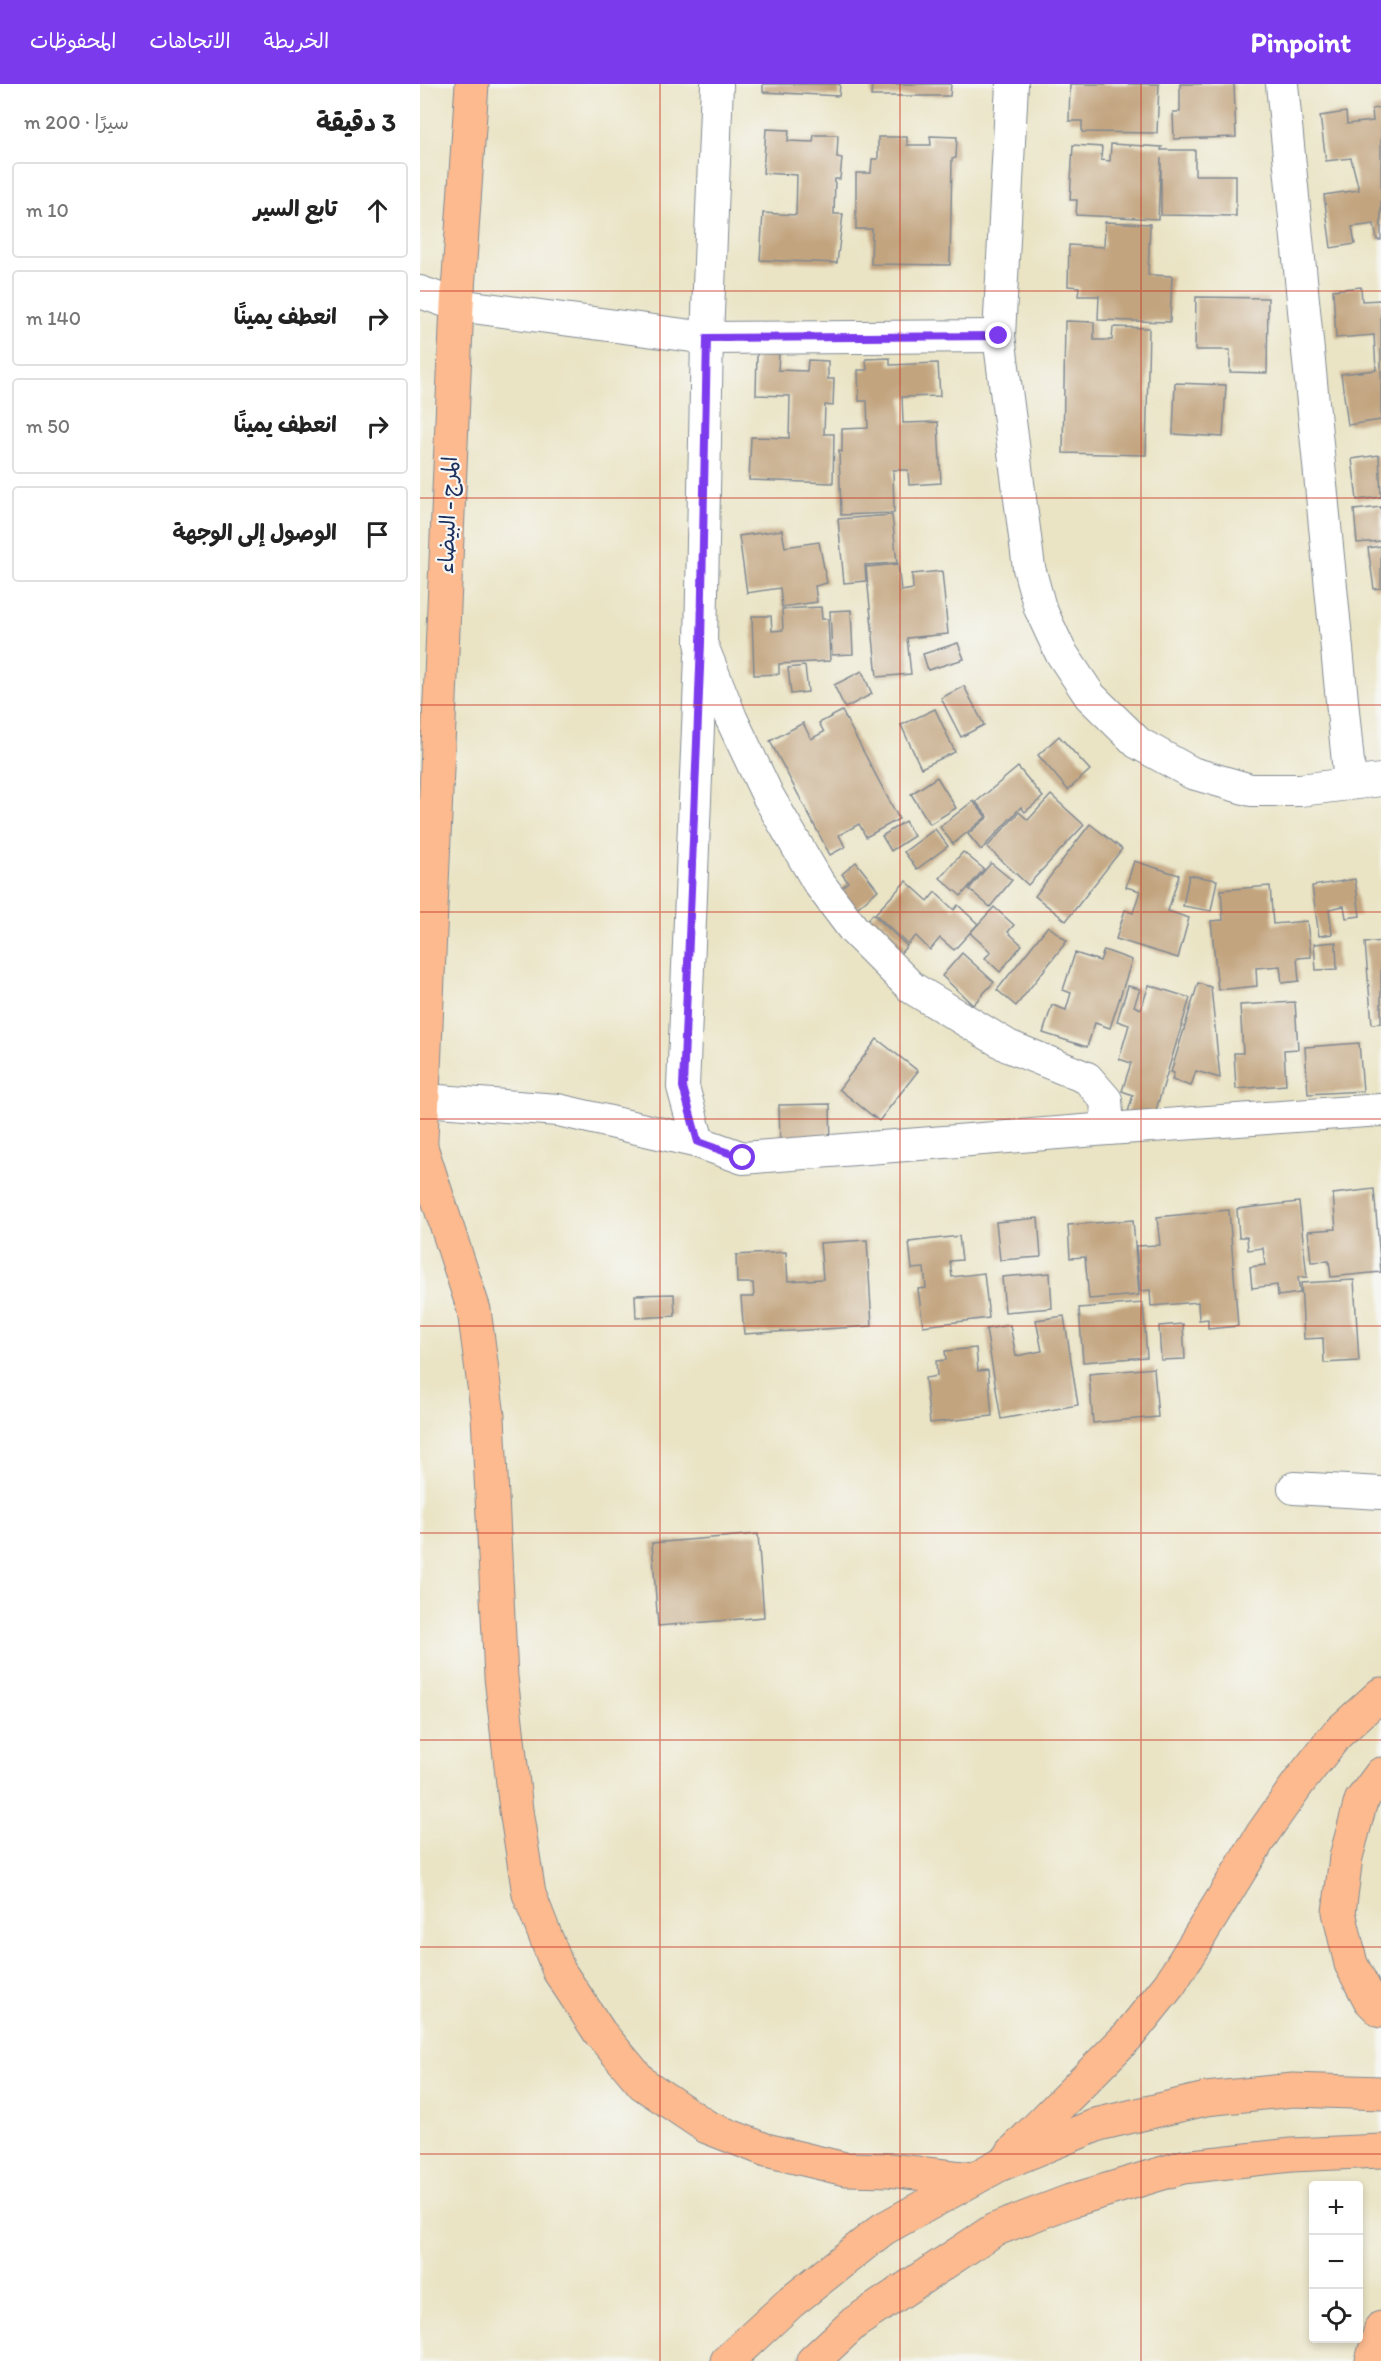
<!DOCTYPE html>
<html lang="ar">
<meta charset="utf-8">
<style>
:root{--surface:#fff;--page:#f6f6f6;--text:#222;--muted:#767676;--line:#e0e0e0;--accent:#7c3aed}
body{margin:0;font-family:Itim,"Playpen Sans Arabic",sans-serif;background:var(--page);color:var(--text);direction:rtl}
.controls{position:absolute;right:18px;bottom:18px;display:grid;overflow:hidden;border-radius:6px;box-shadow:0 3px 9px #0003}
.controls button{width:54px;height:54px;display:grid;place-items:center;padding:0;border:0;border-bottom:2px solid var(--line);background:var(--surface);color:var(--text);font:30px sans-serif}
.stop{position:absolute;width:18px;height:18px;margin:-14px;border:4px solid #7c3aed;border-radius:50%;background:#fff}
.stop.end{background:#7c3aed;border-color:#fff;box-shadow:0 2px 6px #0008}
.list{margin:0;padding:0;list-style:none}
h2{display:flex;justify-content:space-between;align-items:center;height:78px;margin:0;padding:0 24px;font-size:26px}
h2 small{font-size:20px;font-weight:400;color:var(--muted)}
.list li{display:grid;grid-template-columns:39px 1fr auto;gap:18px;align-items:center;box-sizing:border-box;height:96px;margin:0 12px 12px;padding:0 12px;border:2px solid var(--line);border-radius:6px}
.list b{display:block;font-size:22px;white-space:nowrap}
.list em{font-size:20px;font-style:normal;color:var(--muted)}
.icon{flex:none;width:33px;height:33px;fill:none;stroke:currentColor;stroke-width:2;stroke-linecap:round;stroke-linejoin:round}
.map{position:relative;flex:none;width:961px;height:2277px;overflow:hidden;direction:ltr}
header{display:flex;align-items:center;gap:36px;box-sizing:border-box;height:84px;padding:0 30px;background:var(--accent);color:#fff}
header strong{font-size:28px}
nav{display:flex;gap:33px;margin-inline-start:auto;font-size:21px}
main{display:flex}
aside{flex:1;background:var(--surface)}
.map>svg:first-child{display:block}
.building{fill:#c2a47f}
.lines{fill:none;stroke-linecap:round;stroke-linejoin:round}
.minor-casing{stroke:#828a92;stroke-width:34}
.primary-casing{stroke:#828a92;stroke-width:35}
.trunk-casing{stroke:#828a92;stroke-width:35}
.minor{stroke:#fff;stroke-width:32}
.primary{stroke:#fcba8e;stroke-width:33}
.trunk{stroke:#fcba8e;stroke-width:33}
.route{stroke:#7c3aed;stroke-width:8}
.grid{fill:none;stroke:#c8321e;stroke-width:1.5;stroke-opacity:0.55}
.labels{text-anchor:middle;stroke-width:4.5;stroke-linejoin:round;paint-order:stroke}
.street-label{font-size:21px;fill:#1b2f5e;stroke:#f6f6f2}
</style>
<header>
<strong>Pinpoint</strong>
<nav><a>الخريطة</a><a>الاتجاهات</a><a>المحفوظات</a></nav>
</header>
<main>
<div class="map">
<svg width="961" height="2277" viewBox="0 0 961 2277">
<rect width="100%" height="100%" fill="#f6f6f2"/>
<filter id="ink" filterUnits="userSpaceOnUse"><feTurbulence type="fractalNoise" baseFrequency=".0167" numOctaves="2"/><feDisplacementMap in="SourceGraphic" scale="12" xChannelSelector="R" yChannelSelector="G"/><feConvolveMatrix kernelMatrix="1 2 1 2 8 2 1 2 1" color-interpolation-filters="sRGB"/></filter>
<filter id="wash" filterUnits="userSpaceOnUse"><feTurbulence type="fractalNoise" baseFrequency=".008" numOctaves="4" result="noise"/><feDisplacementMap in="SourceGraphic" scale="24" xChannelSelector="R" yChannelSelector="G"/><feGaussianBlur stdDeviation="1.35" result="paint"/><feColorMatrix in="noise" values="0 0 0 0 0 0 0 0 0 0 0 0 0 0 0 0 0 1.4 0 .05"/><feComposite in="paint" operator="in"/></filter>
<g filter="url(#wash)">
<rect width="100%" height="100%" fill="#eae4c5"/>
<g id="blocks">
<g class="building">
<path d="M343 0H420L419 12 343 8Z"/>
<path d="M452 0H531L530 12H451Z"/>
<path d="M650 0H739L737 49 662 48V37H649Z"/>
<path d="M760 0H814L816 53 754 55 753 28H760Z"/>
<path d="M961 23V156H957L954 140 932 143 935 160 911 164 904 111 939 106 931 74 906 77 900 32 926 28 927 40 953 37 952 25Z"/>
<path d="M346 45 369 46 368 57 393 58 394 51H418L417 73 422 74 420 95H415L414 130H423L417 179 340 176 343 129 376 131 377 91 343 89Z"/>
<path d="M510 52 537 53 536 74 532 75 530 181 451 180 452 145H436V89H451L452 75H458V53H487V61H511Z"/>
<path d="M691 60 742 63 741 66H775V91H816V132L741 131V74L738 135 656 131 657 116H650L653 61 682 63 681 76 690 77Z"/>
<path d="M685 138 730 140 728 191 752 192 750 238 678 236 679 212H658L659 203 648 202 649 161 684 163Z"/>
<path d="M941 203 942 217 961 216V336L928 341 921 290 956 286 954 251 916 254 913 206Z"/>
<path d="M776 213 848 214 847 289 810 288V266H775Z"/>
<path d="M645 237 674 238V256H692L693 243 729 244 726 371 643 369Z"/>
<path d="M337 269 359 270 358 286 387 287 388 276 408 277V295H414L413 322 405 321 404 350H414L413 399 329 396 331 353 369 354 370 312 336 311Z"/>
<path d="M470 274V281L518 279 520 312 482 313 483 339 518 338 521 399 489 401 488 386H473L474 429 421 431 419 367 422 368V345L448 344 447 317H439L438 286H447L446 275Z"/>
<path d="M755 299 806 301 803 353 753 350Z"/>
<path d="M959 371 961 413 937 416 932 375Z"/>
<path d="M961 423V457L937 459 934 426Z"/>
<path d="M472 431 477 479 445 481 446 497 424 499 418 435Z"/>
<path d="M362 446 365 463 399 458 407 499 395 502 397 518 362 523 360 504 327 509 319 452Z"/>
<path d="M961 462V504L954 505 948 464Z"/>
<path d="M478 480 481 507 493 505 492 490 522 487 528 550 487 554 491 590 457 593 446 483Z"/>
<path d="M401 523 402 535H408L410 577 359 580V590L334 591 332 532H351L352 547 363 546 362 525Z"/>
<path d="M431 526 433 570 412 571 410 527Z"/>
<path d="M538 559 544 575 508 586 503 570Z"/>
<path d="M385 582 388 608 371 610 368 584Z"/>
<path d="M442 587 452 610 425 624 414 601Z"/>
<path d="M544 602 564 641 541 653 521 614Z"/>
<path d="M515 625 535 668 501 684 481 641Z"/>
<path d="M422 627 479 735 446 753 439 740 419 751 425 763 410 771 350 657 383 639 391 655 404 648 399 639Z"/>
<path d="M639 652 670 686 648 706 618 671Z"/>
<path d="M598 683 623 713 605 728 601 723 561 766 548 750 568 733 556 718Z"/>
<path d="M517 693 536 724 510 740 491 710Z"/>
<path d="M631 711 664 741 608 801 567 763 599 728 608 736Z"/>
<path d="M553 717 566 733 533 760 520 743Z"/>
<path d="M485 737 494 752 471 767 462 752Z"/>
<path d="M670 740 702 765 646 837 615 812Z"/>
<path d="M515 745 528 762 497 785 484 768Z"/>
<path d="M543 768 564 785 541 812 520 794Z"/>
<path d="M714 777 759 791 748 827 769 834 758 874 696 855 705 826 713 829 720 807 706 803Z"/>
<path d="M436 778 458 806 430 830 414 810 428 798 422 790Z"/>
<path d="M571 779 592 796 570 823 549 805Z"/>
<path d="M769 791 797 796 791 827 763 822Z"/>
<path d="M935 795 940 832 926 834 924 822 909 825 912 850 899 852 892 802Z"/>
<path d="M486 797 508 817 515 808 534 826 538 821 558 840 534 866 520 854 510 866 496 852 488 860 455 830Z"/>
<path d="M850 802 853 840 887 837 891 873 877 874 879 897 862 899 860 882 836 884 837 902 798 906 791 837 803 836 801 806Z"/>
<path d="M574 823 594 841 588 848 602 861 580 888 565 874 571 868 550 849Z"/>
<path d="M453 830 487 862 473 877 439 846Z"/>
<path d="M628 842 647 857 596 922 577 906Z"/>
<path d="M961 857V939L952 940 945 859Z"/>
<path d="M916 858 917 885 896 886 894 860Z"/>
<path d="M684 866 712 876 690 944 675 939 667 963 623 949 632 921 646 926 651 909 643 906 655 869 680 877Z"/>
<path d="M542 869 574 898 553 921 522 892Z"/>
<path d="M778 899 791 903 800 994 776 987 771 1002 752 996 754 989 751 988Z"/>
<path d="M729 901 770 914 733 1036 708 1028 713 1011 702 1007 711 979 699 975 709 941 697 937 708 902 720 905 714 922 721 925Z"/>
<path d="M875 918 878 965 864 966 866 1001 816 1005 814 969H823L820 921Z"/>
<path d="M457 955 498 987 459 1037 419 1005Z"/>
<path d="M939 959 943 1007 888 1010 885 963Z"/>
<path d="M410 1020 411 1060H360L359 1021Z"/>
<path d="M954 1105 961 1188 911 1193 909 1177 891 1178 888 1147 916 1145 913 1110Z"/>
<path d="M879 1118 887 1193H878L880 1209 858 1212 857 1201 832 1204 830 1183 845 1181 843 1164 828 1166 827 1153H819L817 1125Z"/>
<path d="M809 1126 818 1242 788 1245V1235L779 1236 778 1218 731 1222 730 1206 720 1207 716 1162 740 1161 737 1133Z"/>
<path d="M618 1134 621 1173 580 1176 576 1138Z"/>
<path d="M713 1136 719 1211 669 1215 665 1173 650 1174 648 1141Z"/>
<path d="M539 1152 542 1176 530 1177 532 1193 564 1189 569 1234 503 1242 498 1205 506 1204 504 1184 492 1185 489 1158Z"/>
<path d="M447 1156 452 1242 324 1250 321 1213H334L333 1199H317L316 1171 366 1168 368 1197 403 1195 400 1159Z"/>
<path d="M630 1189 632 1224 585 1228 582 1193Z"/>
<path d="M934 1196 939 1277 904 1279 903 1254 884 1255 881 1199Z"/>
<path d="M254 1210 255 1232 216 1234 215 1211Z"/>
<path d="M723 1219 727 1273 663 1278 659 1224Z"/>
<path d="M644 1232 658 1321 581 1335 566 1245 590 1241 596 1272 622 1267 616 1236Z"/>
<path d="M763 1240 765 1275 741 1276 739 1242Z"/>
<path d="M556 1264 558 1287 568 1286 572 1332 510 1339 505 1294 517 1292 516 1277 526 1276 525 1267Z"/>
<path d="M734 1284 738 1333 673 1339 669 1290Z"/>
<path d="M338 1450 344 1533 238 1542 232 1459Z"/>
</g>
</g>
</g>
<g filter="url(#ink)">
<use href="#blocks" fill-opacity="0" stroke="#828a92" stroke-width="1.5"/>
<g class="lines">
<g class="minor-casing">
<g id="minor">
<path d="M297 0 287 254 281 559 311 634 348 712 398 798 434 846 492 904 588 962 667 994 686 1016 688 1045 961 1026"/>
<path d="M592 0 579 252 609 484 620 524 640 567 670 612 718 659 772 689 831 706H880L961 696"/>
<path d="M862 0 930 699"/>
<path d="M0 208 37 221 287 254 579 252"/>
<path d="M281 572 263 1003 278 1058 323 1074 688 1045"/>
<path d="M5 1016 138 1026 278 1058"/>
<path d="M874 1404 961 1409"/>
</g>
</g>
<g class="primary-casing">
<g id="primary">
<path d="M961 1690 941 1717 926 1773 919 1828 931 1880 950 1916 961 1927"/>
<path d="M952 2277 961 2244"/>
</g>
</g>
<g class="trunk-casing">
<g id="trunk">
<path d="M1 1063 54 1226 68 1332 81 1593 96 1726 109 1810 139 1887 180 1949 223 2000 287 2043 346 2066 425 2085 469 2086 552 2095"/>
<path d="M0 1079 37 221 52 0"/>
<path d="M592 2069 709 1951 750 1900 843 1749 879 1698 917 1650 961 1610"/>
<path d="M307 2277 371 2218 463 2145 579 2081 679 2040 786 2015 873 2006 961 2009"/>
<path d="M393 2277 434 2239 574 2146 650 2117 763 2083 872 2071 961 2067"/>
</g>
</g>
<use href="#minor" class="minor"/>
<use href="#primary" class="primary"/>
<use href="#trunk" class="trunk"/>
</g>
</g>
<g class="lines" filter="url(#ink)">
<path class="route" d="M323 1074 278 1058 263 1003 281 559 287 254 579 252"/>
</g>
<path class="grid" d="M240 0V2277M480 0V2277M721 0V2277M0 207H961M0 414H961M0 621H961M0 828H961M0 1035H961M0 1242H961M0 1449H961M0 1656H961M0 1863H961M0 2070H961"/>
<g class="labels">
<g class="street-label">
<text transform="translate(28 431) rotate(-88)" y="7">المرج - البيضاء</text>
</g>
</g>
</svg>
<div class="controls">
<button>+</button>
<button>−</button>
<button><svg class="icon" aria-label="locate" viewBox="0 0 24 24"><circle cx="12" cy="12" r="6"/><path d="M12 2v4M12 18v4M2 12h4M18 12h4"/></svg></button>
</div>
<div class="stop" style="left:323px;top:1074px"></div>
<div class="stop end" style="left:579px;top:252px"></div>
</div>
<aside>
<h2>3 دقيقة<small>سيرًا · 200 m</small></h2>
<ul class="list">
<li><svg class="icon" aria-label="ahead" viewBox="0 0 24 24"><path d="M12 20V5M6 11l6-6 6 6"/></svg><div><b>تابع السير</b></div><em>10 m</em></li>
<li><svg class="icon" aria-label="right" viewBox="0 0 24 24"><path d="M7 20v-9h11M14 6l5 5-5 5"/></svg><div><b>انعطف يمينًا</b></div><em>140 m</em></li>
<li><svg class="icon" aria-label="right" viewBox="0 0 24 24"><path d="M7 20v-9h11M14 6l5 5-5 5"/></svg><div><b>انعطف يمينًا</b></div><em>50 m</em></li>
<li><svg class="icon" aria-label="arrive" viewBox="0 0 24 24"><path d="M6 21V4h12l-3 4 3 4H6"/></svg><div><b>الوصول إلى الوجهة</b></div></li>
</ul>
</aside>
</main>
